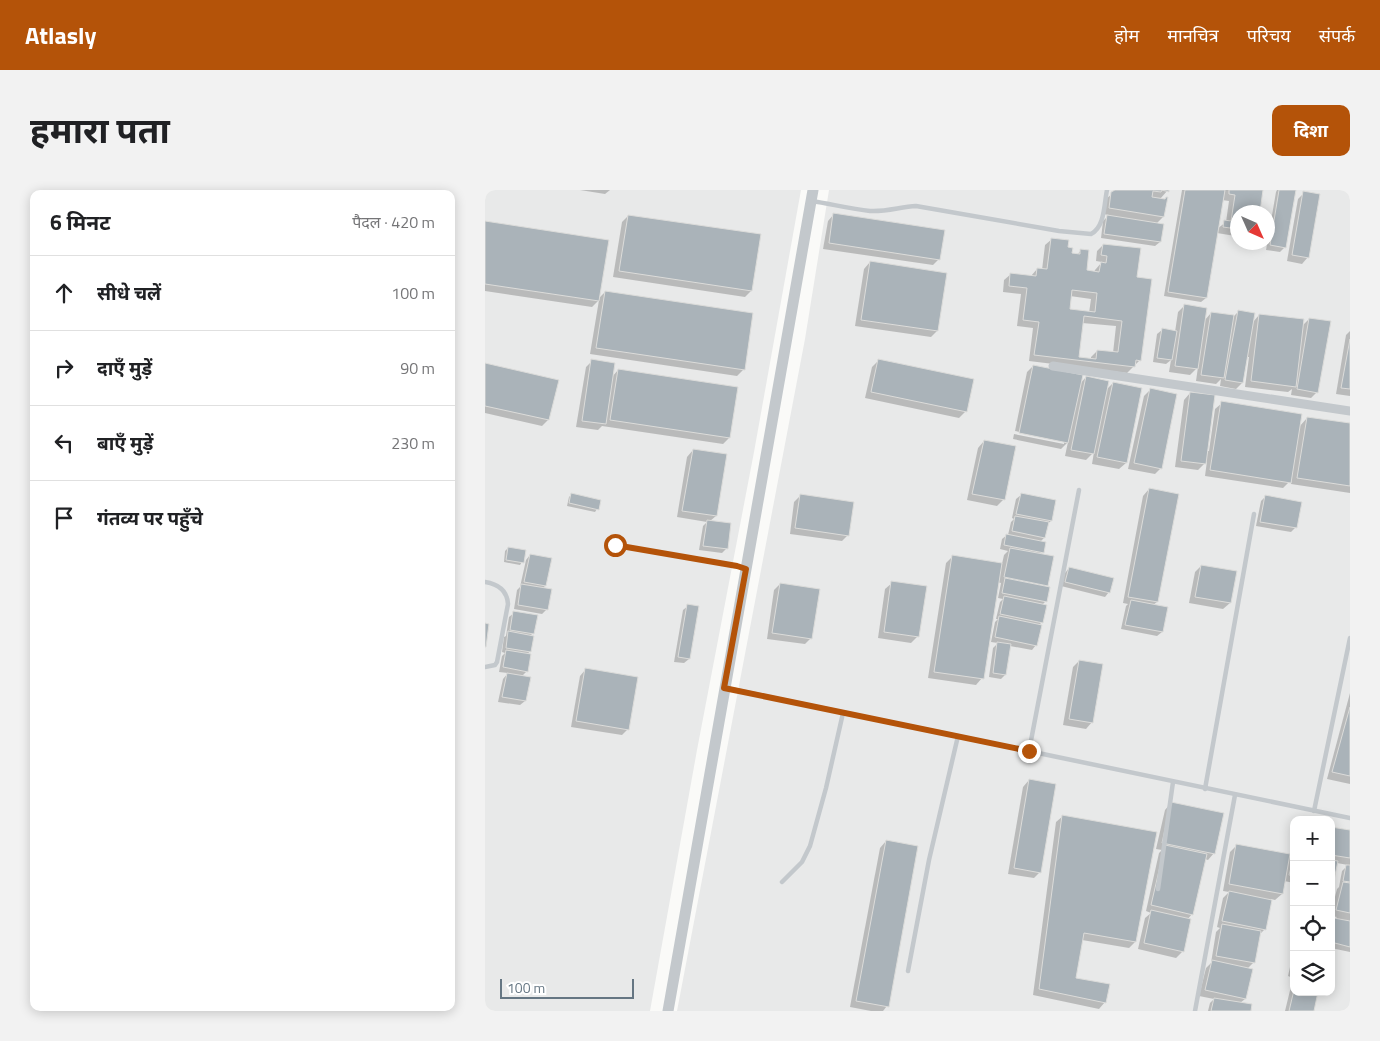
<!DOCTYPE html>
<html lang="hi">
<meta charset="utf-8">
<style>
:root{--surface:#fff;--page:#f2f2f2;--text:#202124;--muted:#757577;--line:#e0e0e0;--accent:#b45309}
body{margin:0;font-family:"Titillium Web","Noto Sans Devanagari",sans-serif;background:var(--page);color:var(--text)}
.controls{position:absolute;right:15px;bottom:15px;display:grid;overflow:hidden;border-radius:10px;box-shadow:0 2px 12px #0003}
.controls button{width:45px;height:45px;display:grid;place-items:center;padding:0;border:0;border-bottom:1px solid var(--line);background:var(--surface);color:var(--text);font:25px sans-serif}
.compass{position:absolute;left:745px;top:15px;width:45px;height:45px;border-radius:50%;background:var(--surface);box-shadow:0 2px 12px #0003;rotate:135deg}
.scale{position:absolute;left:15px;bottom:12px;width:134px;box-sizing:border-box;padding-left:5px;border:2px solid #657683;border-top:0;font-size:14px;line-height:18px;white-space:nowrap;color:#657683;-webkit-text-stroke:4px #fff;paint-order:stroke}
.stop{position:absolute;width:15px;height:15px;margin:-11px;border:4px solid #b45309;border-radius:50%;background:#fff}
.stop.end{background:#b45309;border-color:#fff;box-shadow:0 1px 5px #0008}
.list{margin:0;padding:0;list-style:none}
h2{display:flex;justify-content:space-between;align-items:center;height:65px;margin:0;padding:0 20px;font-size:21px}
h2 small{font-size:16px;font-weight:400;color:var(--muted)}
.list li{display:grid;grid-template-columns:32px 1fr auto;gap:15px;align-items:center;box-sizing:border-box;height:75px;padding:0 20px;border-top:1px solid var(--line)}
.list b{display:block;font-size:19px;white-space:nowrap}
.list em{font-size:16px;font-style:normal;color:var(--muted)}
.icon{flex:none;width:28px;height:28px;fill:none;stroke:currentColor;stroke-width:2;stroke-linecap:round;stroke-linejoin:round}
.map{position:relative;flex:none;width:865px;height:821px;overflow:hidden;border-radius:10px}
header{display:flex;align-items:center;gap:30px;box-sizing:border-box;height:70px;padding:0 25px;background:var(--accent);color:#fff}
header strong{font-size:24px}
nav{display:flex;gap:28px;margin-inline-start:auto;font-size:18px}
.intro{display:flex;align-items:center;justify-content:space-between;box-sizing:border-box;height:120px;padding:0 30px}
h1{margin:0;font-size:35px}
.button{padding:12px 22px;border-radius:10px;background:var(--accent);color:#fff;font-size:18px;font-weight:700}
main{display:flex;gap:30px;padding:0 30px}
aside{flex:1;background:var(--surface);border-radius:10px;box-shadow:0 2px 12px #0003}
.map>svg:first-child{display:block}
.built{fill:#e8e9e9;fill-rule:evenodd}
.shadow{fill:#0003;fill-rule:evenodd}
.building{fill:#aab3b9;stroke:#dcdcda;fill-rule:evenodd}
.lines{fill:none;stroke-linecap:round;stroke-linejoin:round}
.service{stroke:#c3c8cc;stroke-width:4.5}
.minor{stroke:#c3c8cc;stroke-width:9}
.tertiary{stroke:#c3c8cc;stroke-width:11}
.route{stroke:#b45309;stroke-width:6}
</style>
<header>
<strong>Atlasly</strong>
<nav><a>होम</a><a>मानचित्र</a><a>परिचय</a><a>संपर्क</a></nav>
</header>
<div class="intro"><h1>हमारा पता</h1><a class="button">दिशा</a></div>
<main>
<aside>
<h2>6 मिनट<small>पैदल · 420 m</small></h2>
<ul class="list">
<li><svg class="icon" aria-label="ahead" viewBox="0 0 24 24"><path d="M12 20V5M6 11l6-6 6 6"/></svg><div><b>सीधे चलें</b></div><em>100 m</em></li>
<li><svg class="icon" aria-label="right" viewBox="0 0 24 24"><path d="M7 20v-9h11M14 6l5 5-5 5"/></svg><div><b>दाएँ मुड़ें</b></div><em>90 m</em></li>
<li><svg class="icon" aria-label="left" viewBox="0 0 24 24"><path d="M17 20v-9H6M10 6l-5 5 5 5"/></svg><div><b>बाएँ मुड़ें</b></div><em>230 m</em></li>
<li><svg class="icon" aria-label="arrive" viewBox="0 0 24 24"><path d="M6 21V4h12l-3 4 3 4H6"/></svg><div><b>गंतव्य पर पहुँचे</b></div></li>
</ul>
</aside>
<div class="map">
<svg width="865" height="821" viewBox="0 0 865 821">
<rect width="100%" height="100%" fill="#fafaf8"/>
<g class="built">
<path d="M0 0H316L269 262 212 560 165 821H0Z"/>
<path d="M344 0H865V821H192L320 149ZM752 22H782V52H752ZM809 630H846V802H809Z"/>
</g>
<g class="shadow">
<path d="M95 0H125L120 4Z"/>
<path d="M629 0H683L675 9 678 27 671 34 675 52 670 56 616 48 618 31 624 25 618 24 620 10 629 2Z"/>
<path d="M697 0H777L773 22H752V43L750 46 732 43 721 108 716 112 679 106ZM737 10 744 11 741 32 732 39Z"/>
<path d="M792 0H809L800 57 795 62 781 60 791 2Z"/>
<path d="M819 3 823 67 817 74 802 71 813 9Z"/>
<path d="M349 24 454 69 448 75 338 59 343 31Z"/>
<path d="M143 26 266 101 260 107 128 87 137 32Z"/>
<path d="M0 33 113 109 120 102 267 124 258 180 252 186 105 164 114 110 107 117 0 101Z"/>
<path d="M567 49 582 59 586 64 592 65 596 60 600 81 609 82 610 80 617 72 611 71 612 61 618 55 651 88 655 170 642 183 544 171 548 138 532 136 536 104 518 102 519 90 526 84 546 86 552 79 557 80 560 55ZM585 106 606 109 604 123 583 120ZM597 133 631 136 628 163 612 161 606 167V170L592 169Z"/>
<path d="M385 72 461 84 452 141 446 147 370 136 379 79Z"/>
<path d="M699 116 719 131 726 123 749 126 753 122 768 132 774 125 817 136 824 129 832 202 826 208 806 205 807 199 803 202 760 197 764 167H761L757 193 751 199 735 196 736 189 731 194 711 191 713 177 705 185 684 182 686 170 681 174 668 172 672 144 677 140 690 142 693 122Z"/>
<path d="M865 141V206L851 204 861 145Z"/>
<path d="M107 171 127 187 133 180 244 248 238 254 117 236 113 240 91 237 101 177Z"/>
<path d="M393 171 481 221 474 228 380 208 387 177Z"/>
<path d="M0 174 63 230 57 236 0 223Z"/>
<path d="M548 176 594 195 601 187 620 201 628 193 656 199 641 273 634 279 607 274 609 262 601 270 580 266 583 252 576 259 528 249 529 244 579 254V251L530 241 542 182Z"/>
<path d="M665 200 676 278 670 284 643 279 659 206Z"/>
<path d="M705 203 721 261H724L730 219 737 213 814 237 822 228 865 235V303L806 294 807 289 798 298 720 286 722 271 713 280 690 277 699 210Z"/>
<path d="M499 251 529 257 518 310 512 316 482 310 493 258Z"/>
<path d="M208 260 231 326 225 331 241 359 237 363 214 360 218 336 222 332 192 327 202 267Z"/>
<path d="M664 299 672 412 668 415 682 418 677 442 672 446 636 439 641 416 643 414 638 413 658 306Z"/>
<path d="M87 304 112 319 110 322 82 316 84 307Z"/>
<path d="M316 305 363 345 357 351 305 344 309 312Z"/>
<path d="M536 305 566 331 562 334 559 348 555 352 558 362 555 365 562 395 560 398H563L560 412 557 415V432L554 435 551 455 547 460 525 456 520 485 516 489 504 487 508 458 513 453 506 452 510 432 513 429H511L515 412 518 409 513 408 516 393 512 392 497 488 491 495 443 488 461 373 467 367 517 374 519 365 523 361 515 359 517 349 522 345H523L526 332 529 329 527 328 531 309Z"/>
<path d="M780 307 811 337 806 342 771 336 776 311Z"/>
<path d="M23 358 37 372 35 375 19 372 20 361Z"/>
<path d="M45 365 60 396 57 399 62 419 57 424 29 419 32 400 35 397 41 370Z"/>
<path d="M716 376 745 413 738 419 704 413 710 382Z"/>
<path d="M584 378 624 402 620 407 576 396 580 383Z"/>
<path d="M407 393 433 446 426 453 393 448 400 399Z"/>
<path d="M295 394 326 448 320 454 282 449 289 400Z"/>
<path d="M203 416 204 469 199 473 189 472 198 420Z"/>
<path d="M29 423 48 443 45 446V461L42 465V481L36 487 40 511 35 515 13 512 18 489 23 483 14 482 17 466 20 463 17 462 19 447 21 446 24 427Z"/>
<path d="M594 471 607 532 601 539 578 535 588 477Z"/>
<path d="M101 479 143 539 137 545 86 537 95 486Z"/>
<path d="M865 503V594L842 589Z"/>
<path d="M544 590 555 682 549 688 523 684 538 597Z"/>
<path d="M686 613 729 663 723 670 720 669 707 724 702 730H705L697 762 691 768 653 759 660 728 666 723 661 721 674 663 677 660 671 659 680 620Z"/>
<path d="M578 626 650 752 644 758 597 750 590 789 620 812 614 819 548 805 571 632Z"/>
<path d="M846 638 865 641V762L846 758V733L852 727 846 726V722L852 699 854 697 857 681 863 675 852 673 846 695Z"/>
<path d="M401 651 402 816 398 821H386L365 817 395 658Z"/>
<path d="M751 656 805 665 809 662V693L799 691 797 704 790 710 786 709 780 739 774 745 769 772 762 779 760 809 755 813 765 821H723L725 813 729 809 714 806 721 778 726 773 731 742 735 738 732 737 738 708 744 702 738 701 745 662Z"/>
<path d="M809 755V767L806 766Z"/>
<path d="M809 773V802L827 821H800L808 788 803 786 805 777Z"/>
</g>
<g class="building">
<path d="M630 0H684V2L677 0 676 2 668 1 667 7 680 9 681 7H683L679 27 624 18 626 2Z"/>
<path d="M700 0H740L722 108 683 102Z"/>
<path d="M744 0H778L775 22H752V39L738 37 739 30 746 31 750 5 744 4Z"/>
<path d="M794 0H811L801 58 785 55Z"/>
<path d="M818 1 835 4 824 68 807 65Z"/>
<path d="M348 23 460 40 455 70 344 53Z"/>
<path d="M143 25 276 44 267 101 134 81Z"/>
<path d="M622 25 679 34 676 52 619 44Z"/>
<path d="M0 31 124 50 114 111 0 94Z"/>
<path d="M566 48 584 50 583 57 588 58 587 63 595 64V59L604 60 602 80 614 82 616 72 621 73 622 66 616 65 618 54 656 58 652 87 667 89 656 171 651 170 650 177 549 165 554 132 538 130 542 98 524 96 525 83 551 86 552 78 562 79ZM587 100 612 103 610 122 585 119ZM599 126 637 131 633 162 612 160 611 169 594 167Z"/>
<path d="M385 71 462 83 453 141 376 130Z"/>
<path d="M120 101 268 123 260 180 111 158Z"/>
<path d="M699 114 722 118 713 179 690 176Z"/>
<path d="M753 120 770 123 758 193 740 190Z"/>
<path d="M726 122 749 125 739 188 716 185Z"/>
<path d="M774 124 819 129 811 197 766 191Z"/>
<path d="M824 128 846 131 833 203 812 199Z"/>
<path d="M677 138 692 141 687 170 672 168Z"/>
<path d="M865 149V199L856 198Z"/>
<path d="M106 169 130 173 121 234 97 231Z"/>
<path d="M393 169 489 189 482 222 386 202Z"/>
<path d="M0 173 74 190 64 230 0 216Z"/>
<path d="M548 175 598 185 583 253 534 243Z"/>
<path d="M133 179 253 197 245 248 125 230Z"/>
<path d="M601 186 624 191 609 264 586 260Z"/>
<path d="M628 192 657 198 642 273 612 267Z"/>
<path d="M665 198 692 204 677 279 649 273Z"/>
<path d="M705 202 730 205 721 274 696 271Z"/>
<path d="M736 211 817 224 806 293 725 280Z"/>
<path d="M822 227 865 233V296L812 288Z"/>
<path d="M499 250 531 256 520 310 487 304Z"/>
<path d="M208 259 242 264 232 326 197 321Z"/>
<path d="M664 298 694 304 673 412 643 407Z"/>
<path d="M86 303 116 310 114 320 84 313Z"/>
<path d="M536 303 571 310 567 331 531 324Z"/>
<path d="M315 304 369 312 364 346 310 338Z"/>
<path d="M780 305 817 312 812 338 775 332Z"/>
<path d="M530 326 564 332 560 348 527 341Z"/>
<path d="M222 330 246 333 243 359 218 356Z"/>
<path d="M521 344 561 352 559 363 519 355Z"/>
<path d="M23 357 41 360 39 373 21 370Z"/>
<path d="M525 358 569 366 563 396 519 387Z"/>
<path d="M45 364 67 368 61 396 39 392Z"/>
<path d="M467 365 517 373 499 489 449 482Z"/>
<path d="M716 375 752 381 746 413 710 407Z"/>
<path d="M584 377 629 388 625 403 580 392Z"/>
<path d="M520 388 565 397 562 412 517 403Z"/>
<path d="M406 391 442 396 434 447 399 442Z"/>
<path d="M295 393 335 399 327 449 287 443Z"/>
<path d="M36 394 67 399 63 420 33 415Z"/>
<path d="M519 406 562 415 558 433 515 424Z"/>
<path d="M646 410 683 417 678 442 640 435Z"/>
<path d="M202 414 214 416 205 469 193 467Z"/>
<path d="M28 421 53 425 49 444 25 440Z"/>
<path d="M514 426 557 435 552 456 510 447Z"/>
<path d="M0 433 4 434 1 457H0Z"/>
<path d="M23 441 49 446 46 462 21 458Z"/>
<path d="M512 452 526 454 521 485 508 483Z"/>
<path d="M21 460 46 464 43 482 18 477Z"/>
<path d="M594 470 618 474 608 533 584 529Z"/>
<path d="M100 478 153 487 144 540 91 531Z"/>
<path d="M22 483 46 487 41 511 17 507Z"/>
<path d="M865 517V586L847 582Z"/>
<path d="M544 589 571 594 556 683 529 678Z"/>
<path d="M686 612 739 623 730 664 677 653Z"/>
<path d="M577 625 672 642 651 752 599 743 591 788 625 794 621 813 554 799Z"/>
<path d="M846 637 865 640V668L846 665Z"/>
<path d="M401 650 433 656 404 817 371 811Z"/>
<path d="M751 654 805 664 798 704 744 694Z"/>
<path d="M680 655 722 664 708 725 666 715Z"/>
<path d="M809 666V686L804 685Z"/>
<path d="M846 670 853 671 848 695 846 694Z"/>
<path d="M861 675H865V692L858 691Z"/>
<path d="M858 692 865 693V723L851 720Z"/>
<path d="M744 701 787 710 781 740 737 731Z"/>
<path d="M666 720 706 729 699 762 659 753Z"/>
<path d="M849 728 865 731V757L846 752V742Z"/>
<path d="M737 734 776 741 770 773 731 766Z"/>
<path d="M727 770 768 779 761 809 720 800Z"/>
<path d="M809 800V802H833L829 821H804Z"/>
<path d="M729 808 767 814 766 821H726Z"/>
</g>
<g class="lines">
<g class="service">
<path d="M327 11C346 14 366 19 385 21 401 22 415 17 431 16L574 41 606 44C620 37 619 14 622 0"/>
<path d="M130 355 252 376 260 378"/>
<path d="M0 392C13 394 22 400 23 414L12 472 10 475 0 477"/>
<path d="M241 498 865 628"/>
<path d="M544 561 594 300"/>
<path d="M720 599 769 324"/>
<path d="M829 621 865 448"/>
<path d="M297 692 317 672 325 656 341 598 358 523"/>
<path d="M673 699 688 592"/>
<path d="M423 781 444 670 473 546"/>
<path d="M710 821 750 605"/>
</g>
<path class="minor" d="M568 176 865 221"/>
<path class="tertiary" d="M183 821 328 0"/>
</g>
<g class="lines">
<path class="route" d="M130 355 252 376 261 379 239 498 544 561"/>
</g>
</svg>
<div class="controls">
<button>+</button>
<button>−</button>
<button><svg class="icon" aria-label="locate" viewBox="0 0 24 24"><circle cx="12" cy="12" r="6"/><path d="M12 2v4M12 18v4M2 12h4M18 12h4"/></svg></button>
<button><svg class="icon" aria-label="layers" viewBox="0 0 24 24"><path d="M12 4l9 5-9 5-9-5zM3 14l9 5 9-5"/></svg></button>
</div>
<svg class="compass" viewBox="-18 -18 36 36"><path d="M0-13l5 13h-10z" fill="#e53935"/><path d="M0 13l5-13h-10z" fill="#757577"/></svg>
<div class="scale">100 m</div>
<div class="stop" style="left:130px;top:355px"></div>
<div class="stop end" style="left:544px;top:561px"></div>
</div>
</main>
